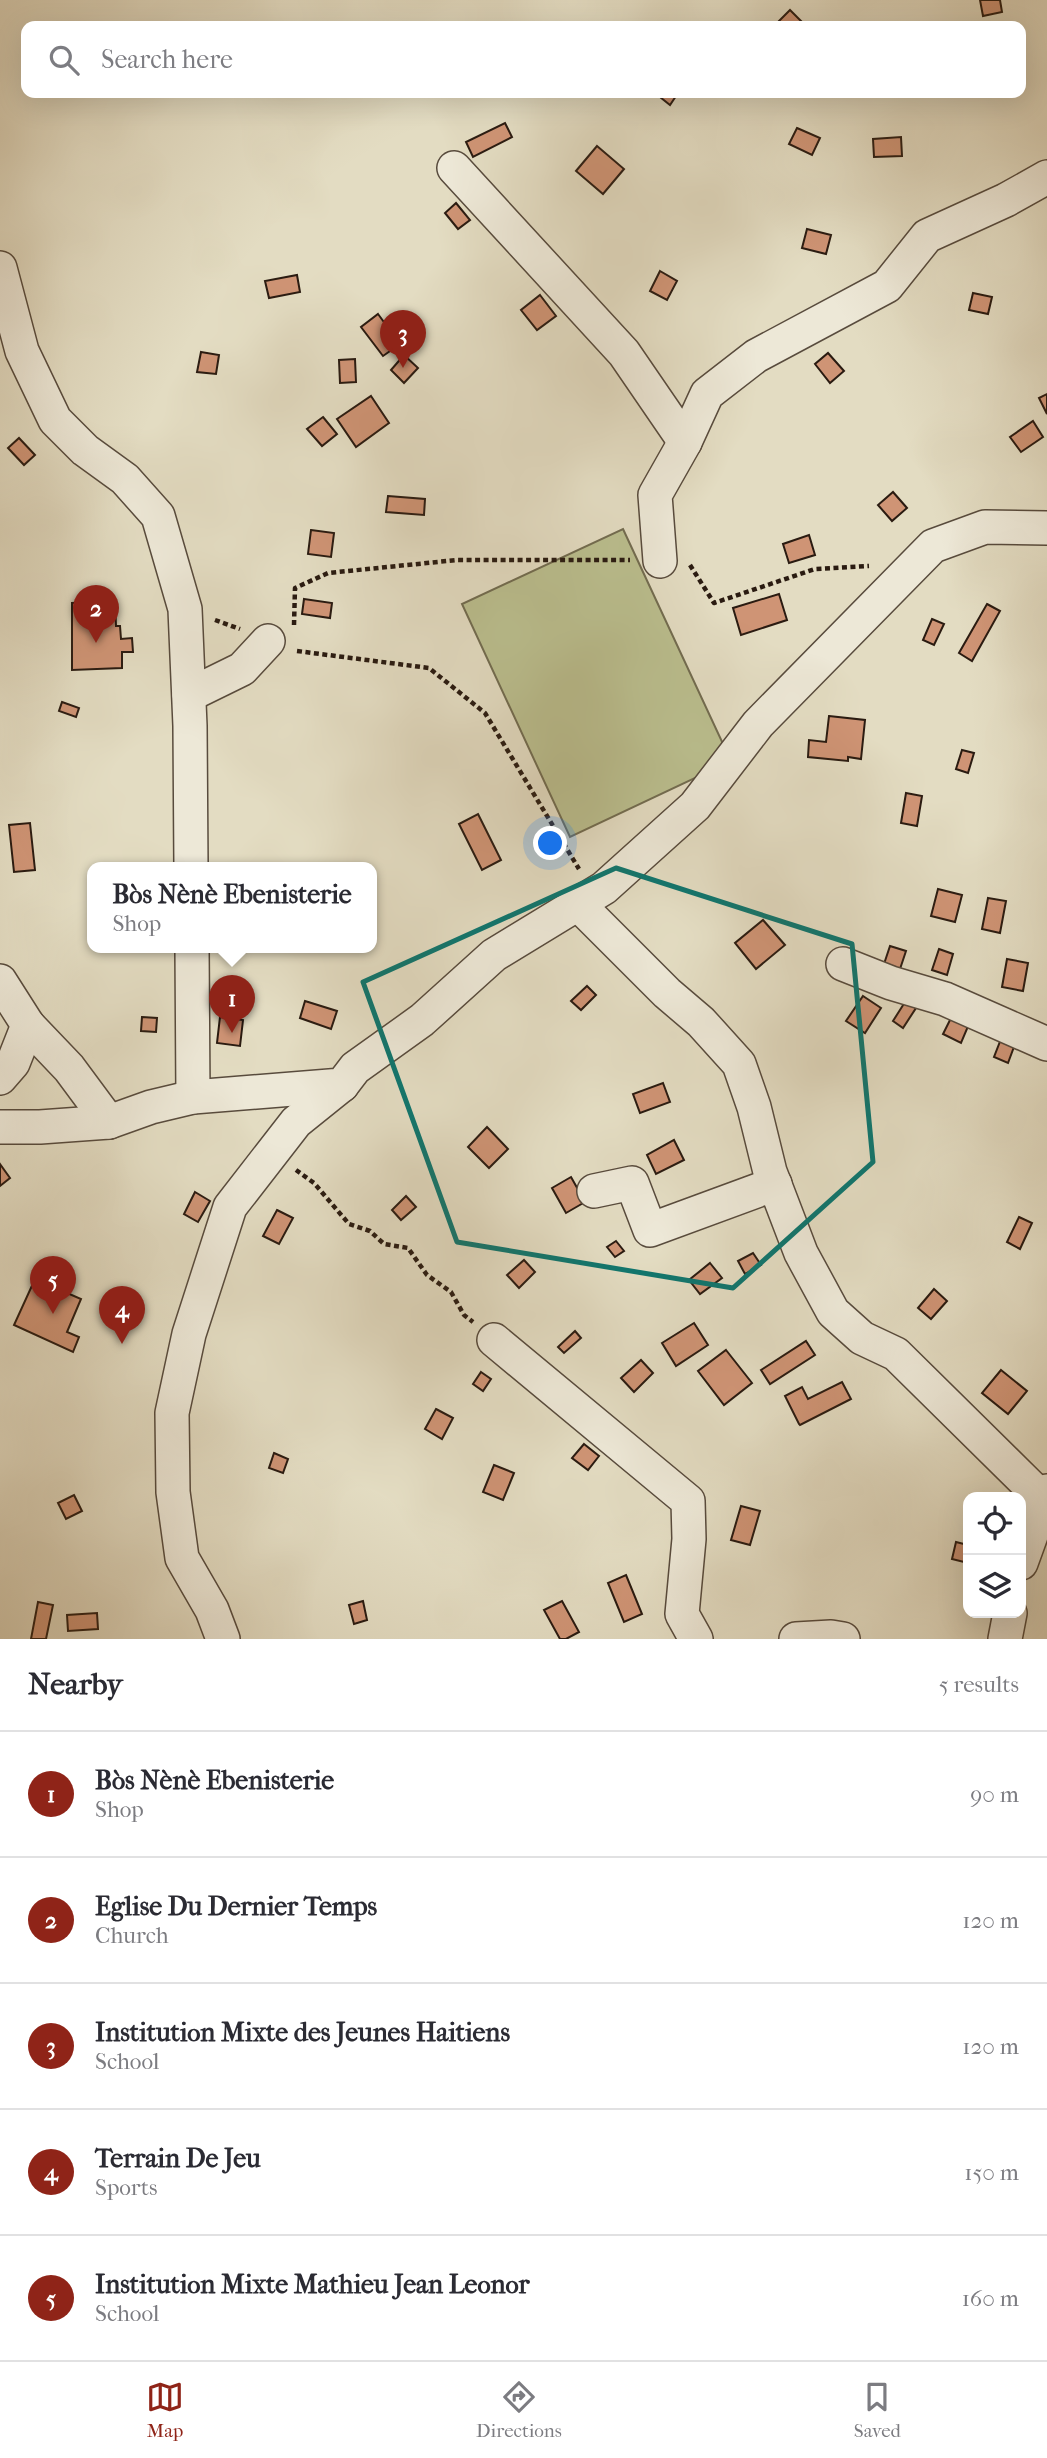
<!DOCTYPE html>
<meta charset="utf-8">
<style>
:root{--surface:#fff;--page:#f2f2f3;--text:#2b2b33;--muted:#7c7c81;--line:#e1e1e2;--accent:#8f2418}
body{margin:0;font-family:"IM FELL French Canon",serif;background:var(--page);color:var(--text)}
.controls{position:absolute;right:21px;bottom:21px;display:grid;overflow:hidden;border-radius:14px;box-shadow:0 7px 28px #0002}
.controls button{width:63px;height:63px;display:grid;place-items:center;padding:0;border:0;border-bottom:2px solid var(--line);background:var(--surface);color:var(--text);font:35px sans-serif}
.you{position:absolute;left:551px;top:844px;width:24px;height:24px;margin:-18px;border:5px solid #fff;border-radius:50%;background:#1a73e8;box-shadow:0 0 0 10px #1a73e833}
.badge{display:grid;place-items:center;width:46px;height:46px;border-radius:50%;background:var(--accent);color:#fff;font-size:23px;font-weight:700}
.pin{position:absolute;translate:-50% -58px;filter:drop-shadow(0 2px 4px #0008)}
.pin::after{content:'';position:absolute;top:37px;width:24px;height:21px;background:inherit;clip-path:polygon(0 0,100% 0,50% 100%)}
.popup{position:absolute;left:87px;top:862px;width:290px;height:91px;box-sizing:border-box;display:grid;place-content:center;border-radius:14px;background:var(--surface);filter:drop-shadow(0 2px 5px #0005);font-size:23px;white-space:nowrap;color:var(--muted)}
.popup b{font-size:26px;color:var(--text)}
.popup::after{content:'';position:absolute;left:50%;top:100%;margin-left:-14px;border:14px solid transparent;border-top-color:var(--surface)}
.list{margin:0;padding:0;list-style:none}
h2{display:flex;justify-content:space-between;align-items:center;height:91px;margin:0;padding:0 28px;font-size:30px}
h2 small{font-size:23px;font-weight:400;color:var(--muted)}
.list li{display:grid;grid-template-columns:46px 1fr auto;gap:21px;align-items:center;box-sizing:border-box;height:126px;padding:0 28px;border-top:2px solid var(--line)}
.list b{display:block;font-size:26px;white-space:nowrap}
.list p{margin:0;font-size:23px;white-space:nowrap;color:var(--muted)}
.list em{font-size:23px;font-style:normal;color:var(--muted)}
.icon{flex:none;width:38px;height:38px;fill:none;stroke:currentColor;stroke-width:2;stroke-linecap:round;stroke-linejoin:round}
.map{position:relative;flex:none;width:1047px;height:1639px;overflow:hidden}
.search{position:absolute;background:var(--surface);box-shadow:0 7px 28px #0002;left:21px;right:21px;top:21px;height:77px;display:flex;align-items:center;gap:18px;box-sizing:border-box;padding:0 24px;border-radius:14px;color:var(--muted);font-size:26px}
.sheet{height:721px;background:var(--surface)}
nav{display:flex;justify-content:space-around;align-items:center;box-sizing:border-box;height:98px;border-top:2px solid var(--line);background:var(--surface);font-size:19px;color:var(--muted)}
nav a{display:grid;justify-items:center;gap:4px}
nav .on{color:var(--accent)}
.map>svg:first-child{display:block}
.park{fill:#babe8e;stroke:#726c50;stroke-width:2}
.building{fill:#cf9475;stroke:#2a1b11;stroke-width:2}
.lines{fill:none;stroke-linecap:round;stroke-linejoin:round}
.minor-casing{stroke:#584b3d;stroke-width:36}
.path{stroke:#2a1b11;stroke-width:4.5;stroke-dasharray:5 3.5;stroke-linecap:butt}
.minor{stroke:#ede8d7;stroke-width:33}
.marked{fill:none;stroke:#0f766e;stroke-width:5;stroke-linejoin:round}
</style>
<div class="map">
<svg width="1047" height="1639" viewBox="0 0 1047 1639">
<rect width="100%" height="100%" fill="#e3dcc2"/>
<filter id="stains"><feTurbulence type="fractalNoise" baseFrequency=".00286" numOctaves="4"/><feColorMatrix values="0 0 0 0 .2 0 0 0 0 .09 0 0 0 0 .02 0 0 0 .5 -.17"/></filter>
<radialGradient id="worn" r=".72"><stop offset=".6" stop-color="#630" stop-opacity="0"/><stop offset="1" stop-color="#630" stop-opacity=".3"/></radialGradient>
<path class="park" d="M623 529 731 761 570 837 462 604Z"/>
<g class="building">
<path d="M980 0H1000L1002 12 983 16Z"/>
<path d="M790 10 804 24 802 26H778L776 24Z"/>
<path d="M655 93H678L670 105Z"/>
<path d="M505 123 512 137 473 157 466 142Z"/>
<path d="M797 128 820 138 812 155 789 144Z"/>
<path d="M901 137 902 156 874 157 873 139Z"/>
<path d="M597 146 624 169 603 194 576 171Z"/>
<path d="M456 203 470 220 458 229 445 213Z"/>
<path d="M807 229 831 235 826 254 802 248Z"/>
<path d="M660 271 677 281 667 300 650 291Z"/>
<path d="M297 275 300 292 269 298 265 281Z"/>
<path d="M973 293 992 297 988 314 969 310Z"/>
<path d="M540 295 556 316 537 330 521 310Z"/>
<path d="M378 314 400 344 383 356 361 327Z"/>
<path d="M201 352 219 355 216 374 197 372Z"/>
<path d="M828 353 844 371 830 383 815 364Z"/>
<path d="M404 355 418 368 404 383 391 370Z"/>
<path d="M355 359 356 382 340 383 339 360Z"/>
<path d="M1047 394V414L1039 398Z"/>
<path d="M371 396 389 423 356 447 337 419Z"/>
<path d="M323 417 337 434 322 446 307 429Z"/>
<path d="M1033 421 1043 437 1021 452 1010 437Z"/>
<path d="M19 438 35 455 24 465 8 448Z"/>
<path d="M893 492 907 508 892 521 878 505Z"/>
<path d="M388 496 425 499 424 515 386 512Z"/>
<path d="M311 530 334 533 331 557 308 554Z"/>
<path d="M809 535 815 555 789 563 783 544Z"/>
<path d="M779 594 787 620 741 635 733 608Z"/>
<path d="M304 599 332 603 330 618 302 614Z"/>
<path d="M115 601 116 626H120L121 639 132 638 133 652H122V668L72 670V603Z"/>
<path d="M987 604 1000 611 972 661 959 653Z"/>
<path d="M932 619 944 624 934 645 923 640Z"/>
<path d="M62 702 79 708 76 717 59 711Z"/>
<path d="M829 716 865 720 861 759 848 757V761L808 757 809 740 826 742Z"/>
<path d="M962 750 974 753 968 773 956 769Z"/>
<path d="M906 793 922 796 917 826 901 823Z"/>
<path d="M478 814 501 860 482 870 459 824Z"/>
<path d="M30 823 35 870 14 872 9 825Z"/>
<path d="M938 889 962 895 955 922 931 916Z"/>
<path d="M988 898 1006 901 1000 933 982 929Z"/>
<path d="M763 920 785 945 756 969 735 943Z"/>
<path d="M890 946 906 951 900 969 884 964Z"/>
<path d="M939 949 953 954 947 975 932 970Z"/>
<path d="M1007 959 1028 963 1023 991 1002 987Z"/>
<path d="M587 986 596 995 581 1010 571 1001Z"/>
<path d="M863 996 881 1008 865 1033 846 1021Z"/>
<path d="M305 1001 337 1011 331 1029 300 1018Z"/>
<path d="M905 1002 916 1008 903 1028 893 1021Z"/>
<path d="M952 1016 969 1024 961 1043 943 1034Z"/>
<path d="M142 1017 157 1018 156 1032 141 1031Z"/>
<path d="M220 1017 243 1020 240 1046 217 1043Z"/>
<path d="M1001 1039 1015 1044 1008 1063 994 1057Z"/>
<path d="M663 1083 670 1102 640 1113 633 1094Z"/>
<path d="M487 1127 508 1149 489 1168 468 1147Z"/>
<path d="M674 1140 684 1160 656 1174 647 1155Z"/>
<path d="M0 1164 10 1178 0 1186Z"/>
<path d="M571 1177 585 1202 566 1213 552 1188Z"/>
<path d="M195 1192 210 1201 198 1222 184 1214Z"/>
<path d="M406 1196 416 1207 401 1220 392 1210Z"/>
<path d="M277 1210 293 1218 279 1244 263 1236Z"/>
<path d="M1019 1217 1032 1223 1020 1249 1007 1242Z"/>
<path d="M616 1241 624 1251 615 1257 607 1247Z"/>
<path d="M753 1253 761 1265 745 1274 738 1261Z"/>
<path d="M524 1260 535 1272 519 1288 507 1275Z"/>
<path d="M710 1263 722 1278 700 1294 689 1280Z"/>
<path d="M35 1279 81 1299 67 1332 79 1337 73 1352 14 1325Z"/>
<path d="M934 1289 947 1301 931 1319 918 1308Z"/>
<path d="M694 1323 708 1345 676 1366 662 1343Z"/>
<path d="M575 1331 581 1338 564 1353 558 1347Z"/>
<path d="M806 1341 815 1355 770 1384 761 1370Z"/>
<path d="M726 1350 752 1383 724 1405 698 1371Z"/>
<path d="M641 1360 653 1373 634 1392 621 1378Z"/>
<path d="M1001 1370 1027 1391 1008 1414 982 1393Z"/>
<path d="M481 1372 491 1379 483 1391 473 1384Z"/>
<path d="M842 1382 851 1399 800 1425 799 1424 785 1396 802 1387 808 1399Z"/>
<path d="M436 1409 453 1418 442 1439 425 1429Z"/>
<path d="M584 1444 599 1456 588 1470 572 1458Z"/>
<path d="M274 1453 288 1459 283 1473 269 1468Z"/>
<path d="M494 1465 514 1473 503 1500 483 1492Z"/>
<path d="M74 1495 82 1511 66 1519 58 1503Z"/>
<path d="M741 1506 760 1511 750 1545 731 1540Z"/>
<path d="M956 1542 968 1545V1563L952 1559Z"/>
<path d="M626 1575 642 1614 624 1622 608 1583Z"/>
<path d="M363 1601 367 1620 354 1624 349 1605Z"/>
<path d="M562 1601 579 1632 566 1639H560L544 1610Z"/>
<path d="M38 1602 53 1605 46 1639H31Z"/>
<path d="M97 1613 98 1629 68 1631 67 1615Z"/>
</g>
<g class="lines">
<g class="minor-casing">
<g id="minor">
<path d="M454 168 624 353 685 442"/>
<path d="M0 268 22 351 55 420 85 450 125 479 158 516 185 609 190 726 191 867"/>
<path d="M660 561 655 495 685 442 707 394 756 356 887 286 927 236 1006 200 1047 177"/>
<path d="M189 695 242 669 268 641"/>
<path d="M578 904 667 993 701 1022 739 1064 754 1107 770 1172 801 1253 833 1312 862 1338 896 1354 1044 1500"/>
<path d="M192 947 193 1097"/>
<path d="M843 964 891 983 945 999 1047 1044"/>
<path d="M0 981 28 1025 13 1063 0 1078"/>
<path d="M28 1025 69 1068 109 1122"/>
<path d="M0 1127H40L109 1122 151 1107 193 1097 342 1085 355 1068 422 1020 494 955 604 888 695 806 758 724 933 546 985 527 1047 528"/>
<path d="M594 1191 632 1183 650 1230 775 1184"/>
<path d="M494 1340 688 1501 689 1539 682 1614 696 1639"/>
<path d="M1021 1563 1047 1491"/>
<path d="M223 1639 212 1610 182 1558 173 1492 172 1413 189 1334 230 1207 296 1122 342 1085"/>
<path d="M796 1639 831 1637 843 1639"/>
<path d="M1005 1639 1010 1613"/>
</g>
</g>
<g class="path">
<path d="M690 565 714 603 815 569 869 566"/>
<path d="M215 620 240 629"/>
<path d="M294 625 295 588 328 573 457 560H630"/>
<path d="M297 651 429 668 485 713 579 869"/>
<path d="M296 1170 314 1183 349 1224 370 1231 384 1244 408 1248 427 1275 451 1292 464 1315 473 1322"/>
</g>
<use href="#minor" class="minor"/>
</g>
<path class="marked" d="M616 868 852 944 873 1162 733 1288 457 1242 363 982Z"/>
<rect width="100%" height="100%" filter="url(#stains)"/>
<rect width="100%" height="100%" fill="url(#worn)"/>
</svg>
<div class="controls">
<button><svg class="icon" aria-label="locate" viewBox="0 0 24 24"><circle cx="12" cy="12" r="6"/><path d="M12 2v4M12 18v4M2 12h4M18 12h4"/></svg></button>
<button><svg class="icon" aria-label="layers" viewBox="0 0 24 24"><path d="M12 4l9 5-9 5-9-5zM3 14l9 5 9-5"/></svg></button>
</div>
<div class="you"></div>
<div class="pin badge" style="left:232px;top:1033px">1</div>
<div class="popup"><b>Bòs Nènè Ebenisterie</b>Shop</div>
<div class="pin badge" style="left:96px;top:643px">2</div>
<div class="pin badge" style="left:403px;top:368px">3</div>
<div class="pin badge" style="left:122px;top:1344px">4</div>
<div class="pin badge" style="left:53px;top:1314px">5</div>
<div class="search"><svg class="icon" aria-label="search" viewBox="0 0 24 24"><circle cx="10" cy="10" r="6"/><path d="M15 15l6 6"/></svg>Search here</div>
</div>
<section class="sheet">
<h2>Nearby<small>5 results</small></h2>
<ul class="list">
<li><span class="badge">1</span><div><b>Bòs Nènè Ebenisterie</b><p>Shop</p></div><em>90 m</em></li>
<li><span class="badge">2</span><div><b>Eglise Du Dernier Temps</b><p>Church</p></div><em>120 m</em></li>
<li><span class="badge">3</span><div><b>Institution Mixte des Jeunes Haitiens</b><p>School</p></div><em>120 m</em></li>
<li><span class="badge">4</span><div><b>Terrain De Jeu</b><p>Sports</p></div><em>150 m</em></li>
<li><span class="badge">5</span><div><b>Institution Mixte Mathieu Jean Leonor</b><p>School</p></div><em>160 m</em></li>
</ul>
</section>
<nav>
<a class="on"><svg class="icon" aria-label="map" viewBox="0 0 24 24"><path d="M3 6l6-2 6 2 6-2v14l-6 2-6-2-6 2zM9 4v14M15 6v14"/></svg>Map</a>
<a><svg class="icon" aria-label="directions" viewBox="0 0 24 24"><path d="M12 3l9 9-9 9-9-9zM9 14v-3h6M13 9l2 2-2 2"/></svg>Directions</a>
<a><svg class="icon" aria-label="saved" viewBox="0 0 24 24"><path d="M7 4h10v16l-5-4-5 4z"/></svg>Saved</a>
</nav>
